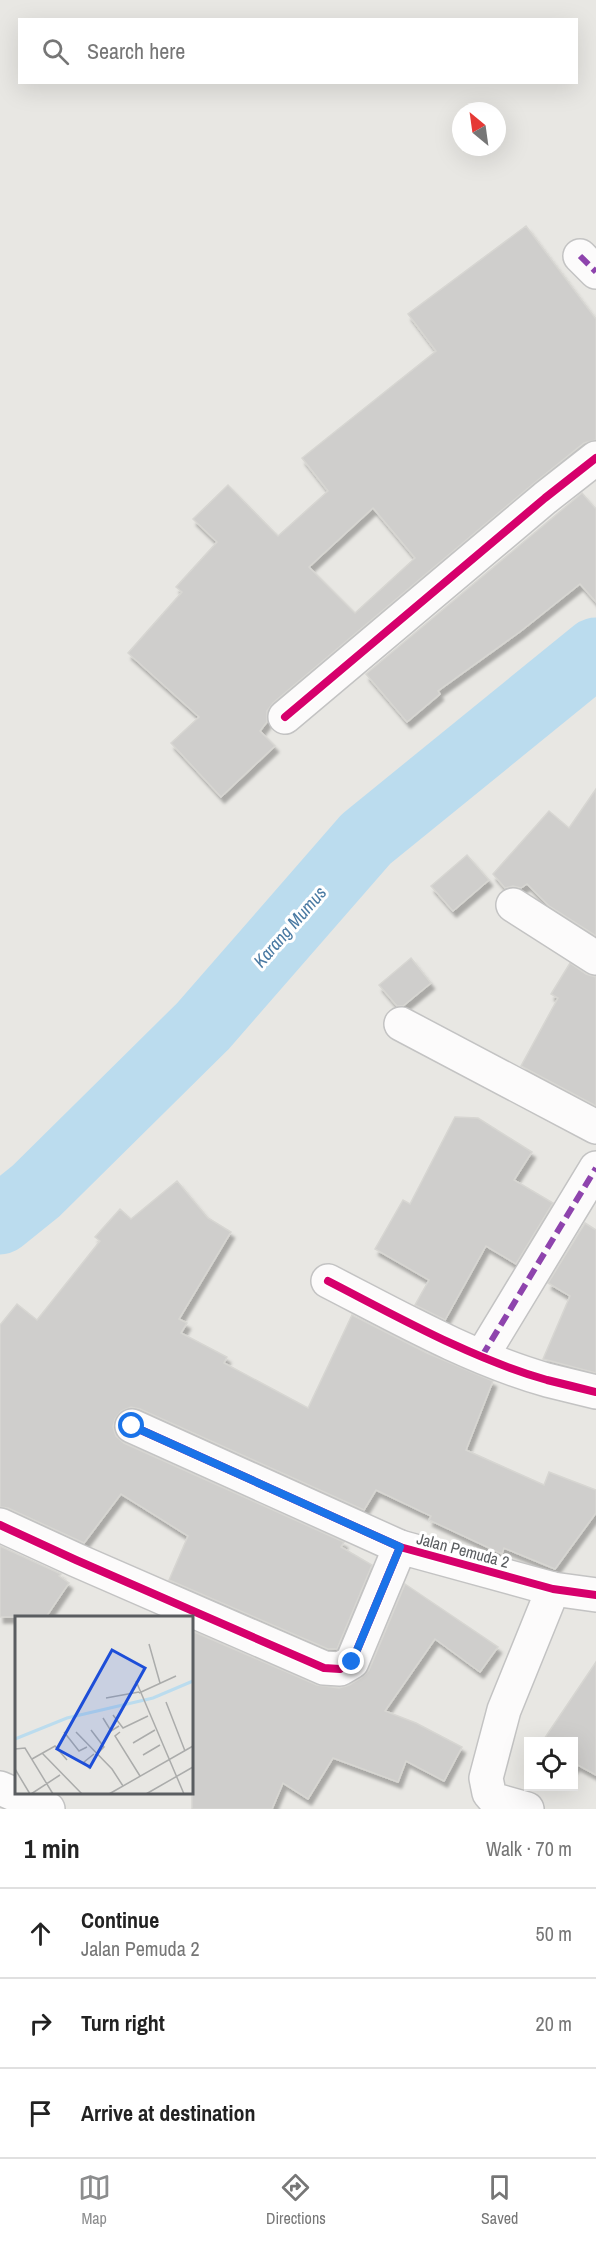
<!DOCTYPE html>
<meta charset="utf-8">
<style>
:root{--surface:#fff;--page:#f6f6f6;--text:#222;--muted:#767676;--line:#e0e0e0;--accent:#8c8d8e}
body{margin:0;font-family:"Archivo Narrow",sans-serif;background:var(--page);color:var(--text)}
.controls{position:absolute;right:18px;bottom:18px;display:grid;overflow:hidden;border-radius:0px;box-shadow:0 6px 24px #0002}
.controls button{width:54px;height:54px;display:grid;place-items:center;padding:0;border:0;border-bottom:2px solid var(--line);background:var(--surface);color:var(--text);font:30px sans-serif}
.compass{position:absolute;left:452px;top:102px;width:54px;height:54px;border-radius:50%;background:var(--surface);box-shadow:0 6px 24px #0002;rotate:331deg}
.stop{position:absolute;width:18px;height:18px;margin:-14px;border:4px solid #1a73e8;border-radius:50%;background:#fff}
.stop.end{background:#1a73e8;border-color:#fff;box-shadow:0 2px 6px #0008}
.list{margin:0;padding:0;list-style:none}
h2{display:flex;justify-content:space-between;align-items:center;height:78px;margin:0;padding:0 24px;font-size:26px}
h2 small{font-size:20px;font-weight:400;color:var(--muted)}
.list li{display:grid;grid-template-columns:39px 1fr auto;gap:18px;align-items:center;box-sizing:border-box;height:90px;padding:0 24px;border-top:2px solid var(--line)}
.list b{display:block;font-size:22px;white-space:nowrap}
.list p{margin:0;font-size:20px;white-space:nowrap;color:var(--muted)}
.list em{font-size:20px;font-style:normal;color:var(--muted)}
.icon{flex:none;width:33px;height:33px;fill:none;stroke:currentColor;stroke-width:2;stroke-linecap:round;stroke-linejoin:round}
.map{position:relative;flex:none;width:596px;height:1809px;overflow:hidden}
.search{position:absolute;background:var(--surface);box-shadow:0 6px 24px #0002;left:18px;right:18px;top:18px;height:66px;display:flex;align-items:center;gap:15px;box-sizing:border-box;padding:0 21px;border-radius:0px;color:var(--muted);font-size:22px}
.sheet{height:348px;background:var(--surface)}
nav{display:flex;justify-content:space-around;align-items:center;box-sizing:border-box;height:84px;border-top:2px solid var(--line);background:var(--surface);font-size:16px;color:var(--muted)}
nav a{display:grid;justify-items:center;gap:3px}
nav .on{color:var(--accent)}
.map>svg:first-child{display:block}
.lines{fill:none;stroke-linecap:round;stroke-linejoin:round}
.river{stroke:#bbdcee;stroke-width:69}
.building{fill:#cfcecc;stroke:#d7d6d2;stroke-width:1.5;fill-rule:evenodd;filter:url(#shadow)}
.street-casing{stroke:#c3c3c3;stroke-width:36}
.street{stroke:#fcfbfb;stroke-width:33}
.quiet{stroke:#8e44ad;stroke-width:6;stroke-dasharray:12 6;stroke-linecap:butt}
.cycleway-casing{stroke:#fff;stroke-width:11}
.cycleway{stroke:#d6006c;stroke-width:8}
.route{stroke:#1a73e8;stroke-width:8}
.labels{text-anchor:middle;stroke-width:6;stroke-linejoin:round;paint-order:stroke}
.street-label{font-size:16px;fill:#5a5d60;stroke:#fff}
.water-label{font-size:18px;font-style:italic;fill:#4979a2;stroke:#fff}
.inset-river{fill:none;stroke:#bbdcee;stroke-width:3}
.inset-road{fill:none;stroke:#abacab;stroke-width:1.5}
.view{fill:#1d4ed8;fill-opacity:0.15;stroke:#1d4ed8;stroke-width:3}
.inset-edge{fill:none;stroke:#5a5d60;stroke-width:3}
</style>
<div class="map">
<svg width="596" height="1809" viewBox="0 0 596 1809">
<defs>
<filter id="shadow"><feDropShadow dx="3.5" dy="6" stdDeviation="1.5" flood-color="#0004"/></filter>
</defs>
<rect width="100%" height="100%" fill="#e8e7e3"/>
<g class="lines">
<path class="river" d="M0 1220 36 1191 203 1026 366 839 596 652"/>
</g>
<g class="building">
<path d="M526 226 596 319V440L584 443 533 484 273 703 267 711V722L260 731 275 746 221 797 171 743 199 717 128 653 182 592 176 587 217 542 193 519 228 485 278 536 328 491 302 458 436 351 408 314ZM373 508 415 558 355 613 309 567Z"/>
<path d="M582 493 596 509V602L580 584 521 631 438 691 440 694 407 722 366 674Z"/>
<path d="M596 789V936L549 906 527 884 521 888 513 886 505 888 493 874 549 811 569 828Z"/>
<path d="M467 855 489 880 453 911 431 886Z"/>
<path d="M411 958 431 983 403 1006H397L379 985Z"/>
<path d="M570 963 586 974 596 977V1106L521 1066 558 998 551 994Z"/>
<path d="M455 1117 478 1118 532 1152 514 1180 553 1203 516 1264 486 1246 445 1320 415 1305 429 1280 375 1249 403 1200 410 1204Z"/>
<path d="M177 1181 208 1218 231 1232 179 1319 187 1323 181 1333 227 1357 224 1363 308 1408 352 1315 427 1353 493 1381 466 1450 544 1485 549 1472 596 1490V1513L555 1569 504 1548 502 1554 429 1520 431 1516 376 1490 364 1510 140 1409 131 1407 121 1411 115 1419 113 1427 116 1436 124 1443 344 1542 341 1547 372 1565 337 1649H328L169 1580 188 1536 121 1494 84 1543 8 1508 0 1507V1325L17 1304 37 1320 100 1241 95 1237 120 1209 131 1219Z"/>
<path d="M585 1223 596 1230V1373L543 1359 570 1296 548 1283Z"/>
<path d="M0 1546 61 1574 59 1576 69 1583 46 1617H0Z"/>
<path d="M405 1584 498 1647 480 1672 435 1639 385 1711 416 1723 462 1747 444 1781 406 1761 398 1782 333 1758 308 1799 283 1783 272 1809H192V1631L317 1685 339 1688 349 1685 361 1678 369 1670Z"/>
<path d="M596 1662V1775L576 1764 573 1768V1742H542Z"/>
</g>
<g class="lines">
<g class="street-casing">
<g id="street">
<path d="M580 256 596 272"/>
<path d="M285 717 545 498 596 458"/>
<path d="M513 905 596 958"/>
<path d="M401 1024 596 1127"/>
<path d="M328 1281C398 1317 470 1358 547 1380 563 1384 580 1388 596 1392"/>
<path d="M482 1356 596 1168"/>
<path d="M132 1426 400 1547 553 1589 596 1595"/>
<path d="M0 1525 76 1560 324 1668 340 1669 352 1662 400 1547"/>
<path d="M0 1788 48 1809"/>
<path d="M527 1809 495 1800 489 1793 486 1778 504 1710 553 1589"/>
</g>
</g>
<use href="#street" class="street"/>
<g class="quiet">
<path d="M580 256 596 272"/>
<path d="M482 1356 596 1168"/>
</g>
<g class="cycleway-casing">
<g id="cycleway">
<path d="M285 717 545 498 596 458"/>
<path d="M328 1281C398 1317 470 1358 547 1380 563 1384 580 1388 596 1392"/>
<path d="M132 1426 400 1547 553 1589 596 1595"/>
<path d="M0 1525 76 1560 324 1668 340 1669 352 1662 400 1547"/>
</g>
</g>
<use href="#cycleway" class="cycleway"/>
</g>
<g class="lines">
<path class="route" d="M132 1426 400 1547 352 1662"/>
</g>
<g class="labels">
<g class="street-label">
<text transform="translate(463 1550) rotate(15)" y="6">Jalan Pemuda 2</text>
</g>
<g class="water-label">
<text transform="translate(290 927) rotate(-49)" y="6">Karang Mumus</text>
</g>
</g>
<g transform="translate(15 1616)">
<rect width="178" height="178" fill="#e8e7e3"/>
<path class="inset-river" d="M0 123 52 102 138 82 178 65"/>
<path class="inset-road" d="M134 28 145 67M121 65 169 178M124 77 161 60M91 82 124 76M151 86 170 135M98 99 108 112 133 100M88 102 96 115 104 110M76 114 89 131 81 139M49 116 64 135 72 131M61 116 97 153 108 170M105 116 100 120 125 160M118 127 140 114M0 133 10 132 38 178M27 137 67 178M128 139 145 129M17 143 40 130 52 144M0 153 15 178M75 153 69 146 79 138M16 178 45 159M94 178 178 130M131 178 178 151"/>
<path class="view" d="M97 34 130 52 75 151 42 133Z"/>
<rect width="178" height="178" class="inset-edge"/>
</g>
</svg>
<div class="controls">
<button><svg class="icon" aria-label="locate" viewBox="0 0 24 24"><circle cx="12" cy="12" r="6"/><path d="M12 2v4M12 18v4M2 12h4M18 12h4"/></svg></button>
</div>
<svg class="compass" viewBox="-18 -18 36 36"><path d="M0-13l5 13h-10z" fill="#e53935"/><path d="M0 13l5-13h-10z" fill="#767676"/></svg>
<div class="stop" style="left:132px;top:1426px"></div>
<div class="stop end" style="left:352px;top:1662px"></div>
<div class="search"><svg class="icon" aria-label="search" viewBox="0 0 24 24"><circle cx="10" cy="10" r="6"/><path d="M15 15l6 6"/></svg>Search here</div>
</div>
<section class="sheet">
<h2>1 min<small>Walk · 70 m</small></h2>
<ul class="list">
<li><svg class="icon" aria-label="ahead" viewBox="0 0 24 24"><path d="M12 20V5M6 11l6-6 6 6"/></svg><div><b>Continue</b><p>Jalan Pemuda 2</p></div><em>50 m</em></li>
<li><svg class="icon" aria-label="right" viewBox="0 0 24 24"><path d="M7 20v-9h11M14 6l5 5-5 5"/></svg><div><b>Turn right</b></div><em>20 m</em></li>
<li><svg class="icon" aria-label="arrive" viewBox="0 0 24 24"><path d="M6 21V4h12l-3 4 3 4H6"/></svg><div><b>Arrive at destination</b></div></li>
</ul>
</section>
<nav>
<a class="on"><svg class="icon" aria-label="map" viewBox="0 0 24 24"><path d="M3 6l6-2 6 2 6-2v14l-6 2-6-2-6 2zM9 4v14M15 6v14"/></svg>Map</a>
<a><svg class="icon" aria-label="directions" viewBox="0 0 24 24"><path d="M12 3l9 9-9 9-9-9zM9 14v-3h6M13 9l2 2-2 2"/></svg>Directions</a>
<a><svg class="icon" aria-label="saved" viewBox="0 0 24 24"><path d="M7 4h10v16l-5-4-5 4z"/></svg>Saved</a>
</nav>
